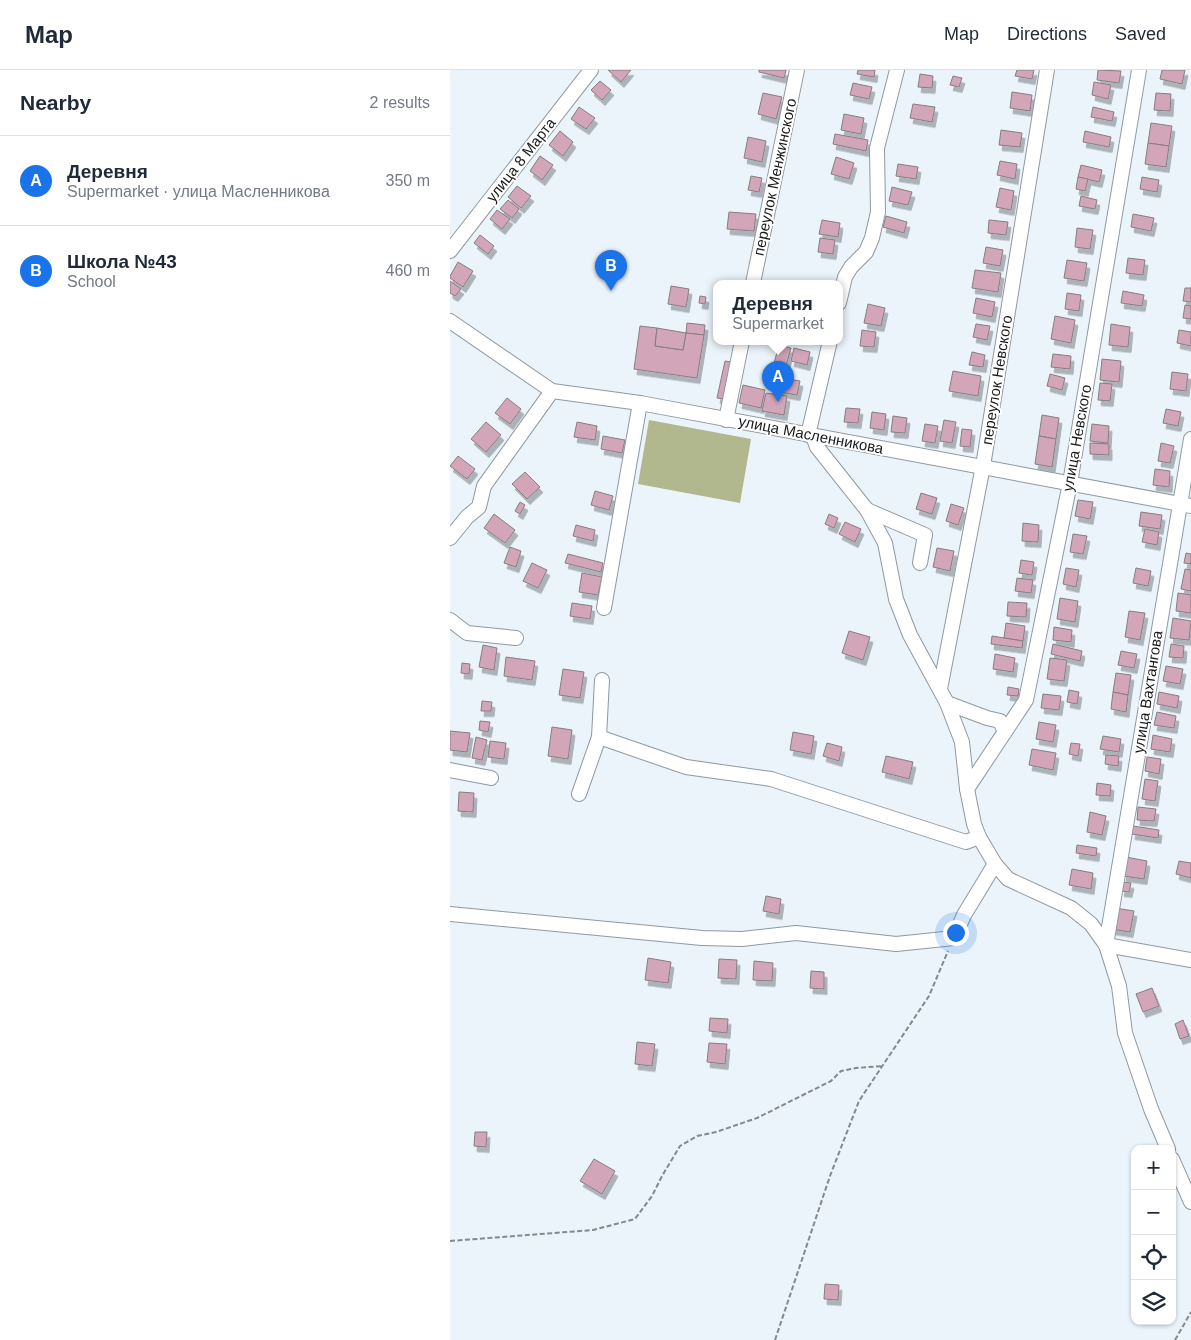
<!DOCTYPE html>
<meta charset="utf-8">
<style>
:root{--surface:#fff;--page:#f6f6f7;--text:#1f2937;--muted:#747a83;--line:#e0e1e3;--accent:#1a73e8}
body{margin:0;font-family:Arial,sans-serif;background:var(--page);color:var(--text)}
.controls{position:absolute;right:15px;bottom:15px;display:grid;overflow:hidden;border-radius:10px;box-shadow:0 1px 4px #0004}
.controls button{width:45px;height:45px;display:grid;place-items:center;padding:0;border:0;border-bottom:1px solid var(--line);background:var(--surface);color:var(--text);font:25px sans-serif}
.you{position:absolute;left:505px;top:862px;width:18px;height:18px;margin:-12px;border:4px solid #fff;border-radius:50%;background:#1a73e8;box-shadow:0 0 0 8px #1a73e833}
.badge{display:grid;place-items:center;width:32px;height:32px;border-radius:50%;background:var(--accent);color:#fff;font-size:16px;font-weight:700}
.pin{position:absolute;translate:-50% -41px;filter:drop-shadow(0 1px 2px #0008)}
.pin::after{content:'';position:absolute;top:26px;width:18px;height:15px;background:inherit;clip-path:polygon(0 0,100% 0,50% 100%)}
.popup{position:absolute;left:263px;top:210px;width:130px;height:65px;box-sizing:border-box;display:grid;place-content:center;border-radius:10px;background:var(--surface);filter:drop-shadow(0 1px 4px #0005);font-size:16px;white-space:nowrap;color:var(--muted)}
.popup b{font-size:19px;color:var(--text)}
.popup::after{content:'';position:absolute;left:50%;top:100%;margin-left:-10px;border:10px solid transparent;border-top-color:var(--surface)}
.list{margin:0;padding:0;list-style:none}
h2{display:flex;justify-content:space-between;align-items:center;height:65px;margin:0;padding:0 20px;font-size:21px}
h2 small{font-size:16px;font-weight:400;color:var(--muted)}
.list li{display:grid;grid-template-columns:32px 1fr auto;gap:15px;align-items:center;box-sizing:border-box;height:90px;padding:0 20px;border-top:1px solid var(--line)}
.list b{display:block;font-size:19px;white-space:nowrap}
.list p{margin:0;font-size:16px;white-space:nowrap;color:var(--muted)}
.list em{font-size:16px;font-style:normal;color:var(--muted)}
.icon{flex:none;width:28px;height:28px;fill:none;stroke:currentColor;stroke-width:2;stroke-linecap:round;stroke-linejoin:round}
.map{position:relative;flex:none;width:741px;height:1270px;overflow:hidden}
header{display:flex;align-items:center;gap:30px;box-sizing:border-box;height:70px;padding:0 25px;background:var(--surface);border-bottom:1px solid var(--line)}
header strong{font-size:24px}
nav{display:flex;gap:28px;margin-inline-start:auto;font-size:18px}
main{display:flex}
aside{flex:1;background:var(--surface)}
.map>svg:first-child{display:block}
.forest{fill:#b1b88e}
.building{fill:#d2a5b9;stroke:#877d81;filter:url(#shadow)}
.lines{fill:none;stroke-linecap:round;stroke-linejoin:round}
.minor-casing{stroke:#90999f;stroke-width:16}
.path{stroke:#83898d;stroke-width:2;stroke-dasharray:5 2.5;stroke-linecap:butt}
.minor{stroke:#fff;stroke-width:14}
.labels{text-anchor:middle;stroke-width:4;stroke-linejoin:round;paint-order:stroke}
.street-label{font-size:15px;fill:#171a1c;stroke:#fff}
</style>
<header>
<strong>Map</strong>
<nav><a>Map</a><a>Directions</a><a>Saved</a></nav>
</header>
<main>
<aside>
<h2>Nearby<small>2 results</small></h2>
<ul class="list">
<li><span class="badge">A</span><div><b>Деревня</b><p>Supermarket · улица Масленникова</p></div><em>350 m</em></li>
<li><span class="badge">B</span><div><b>Школа №43</b><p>School</p></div><em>460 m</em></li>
</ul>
</aside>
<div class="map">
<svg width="741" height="1270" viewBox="0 0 741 1270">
<defs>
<filter id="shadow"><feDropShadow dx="3" dy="5.5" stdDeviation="0" flood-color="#0004"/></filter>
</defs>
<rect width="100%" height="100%" fill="#ebf4fb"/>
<path class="forest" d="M199 350 301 369 290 433 188 414Z"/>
<g class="building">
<path d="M158 0H181L171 12Z"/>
<path d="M309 0H336L334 8 309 2Z"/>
<path d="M408 0H425L424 7 407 4Z"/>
<path d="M567 0H584L582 9 565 6Z"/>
<path d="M648 0 671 1 669 13 647 10Z"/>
<path d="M712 0H735L732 14 710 9Z"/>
<path d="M470 4 483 6 482 18 468 17Z"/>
<path d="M503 6 512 8 509 17 500 15Z"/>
<path d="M150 11 161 20 152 30 141 20Z"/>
<path d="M644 12 661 15 658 29 642 25Z"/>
<path d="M403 13 422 17 419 29 400 25Z"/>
<path d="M562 22 582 25 580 41 560 38Z"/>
<path d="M313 23 332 27 326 49 308 44Z"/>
<path d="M706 23 721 24 720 41 704 40Z"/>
<path d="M463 34 485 37 482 52 460 48Z"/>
<path d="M129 37 145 48 136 59 121 49Z"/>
<path d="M643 37 664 42 662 51 641 47Z"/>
<path d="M394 44 414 48 411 64 391 60Z"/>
<path d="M701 53 722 56 719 76 698 73Z"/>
<path d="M551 60 572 63 570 77 549 75Z"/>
<path d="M110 61 123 72 113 86 99 75Z"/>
<path d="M635 61 661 67 659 77 633 72Z"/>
<path d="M385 64 418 70 416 81 383 74Z"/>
<path d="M298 67 316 71 312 92 294 88Z"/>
<path d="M698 73 719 76 716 97 695 94Z"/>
<path d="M90 86 103 95 92 110 80 101Z"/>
<path d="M386 87 404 93 399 109 381 104Z"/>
<path d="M550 91 567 94 565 109 547 105Z"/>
<path d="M448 94 468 97 466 109 446 106Z"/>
<path d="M631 95 652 100 649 112 628 107Z"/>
<path d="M301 106 312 108 309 122 298 120Z"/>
<path d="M628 107 638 109 635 121 626 119Z"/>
<path d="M692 107 709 110 707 122 690 119Z"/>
<path d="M67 116 81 126 71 138 58 127Z"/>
<path d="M442 117 462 122 458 135 439 131Z"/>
<path d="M550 118 564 121 561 140 546 137Z"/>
<path d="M631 126 647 130 645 139 629 136Z"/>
<path d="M58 130 69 139 62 148 50 139Z"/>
<path d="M47 140 60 149 52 159 40 149Z"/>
<path d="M279 142 306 144 304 161 277 159Z"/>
<path d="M683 144 704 148 701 161 681 157Z"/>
<path d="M436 146 457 152 454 163 433 157Z"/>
<path d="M372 150 390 153 388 167 369 164Z"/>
<path d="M539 150 558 152 556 165 538 163Z"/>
<path d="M627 158 643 160 640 179 625 177Z"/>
<path d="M30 165 44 176 38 184 24 173Z"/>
<path d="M370 168 385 170 383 184 368 182Z"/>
<path d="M536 177 553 180 550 196 533 193Z"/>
<path d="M678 188 695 190 693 205 676 203Z"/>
<path d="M617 190 637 193 634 211 614 208Z"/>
<path d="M8 192 23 201 13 217 0 208V206Z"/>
<path d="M525 200 551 203 548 222 522 218Z"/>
<path d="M0 211 11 219 5 226 0 223Z"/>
<path d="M221 216 239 219 236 237 218 234Z"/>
<path d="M735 218H741V232L733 231Z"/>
<path d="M673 221 694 225 692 236 671 233Z"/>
<path d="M617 223 631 225 629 241 615 239Z"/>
<path d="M250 226 256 227 255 234 249 233Z"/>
<path d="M526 228 545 232 542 247 523 243Z"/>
<path d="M418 234 435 238 431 256 414 253Z"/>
<path d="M735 235 741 236V249L733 248Z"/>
<path d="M605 246 625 250 621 273 601 269Z"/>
<path d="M237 253 255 255 254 265 236 263Z"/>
<path d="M526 254 540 256 537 270 523 267Z"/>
<path d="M661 254 680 257 678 277 659 275Z"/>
<path d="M190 256 207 258 205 276 233 280 236 263 254 265 247 308 184 299Z"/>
<path d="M207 258 236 263 233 280 205 276Z"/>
<path d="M412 260 426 262 424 277 410 276Z"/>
<path d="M729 260 741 262V276L727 273Z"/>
<path d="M329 275 341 278 336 296 324 293Z"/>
<path d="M344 278 360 282 357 295 341 291Z"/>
<path d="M522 282 535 285 533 297 519 295Z"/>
<path d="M603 284 621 286 620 299 601 297Z"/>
<path d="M652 289 671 291 669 312 650 310Z"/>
<path d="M275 291 287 293 280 330 267 328Z"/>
<path d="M503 301 531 306 528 326 499 321Z"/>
<path d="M722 302 738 304 736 321 720 319Z"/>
<path d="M600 304 615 308 612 320 597 316Z"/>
<path d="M332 308 350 311 347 325 329 322Z"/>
<path d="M650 313 662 314 660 331 648 330Z"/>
<path d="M293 315 315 320 311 338 289 333Z"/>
<path d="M316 323 337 326 334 345 312 341Z"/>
<path d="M57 328 71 339 60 354 45 343Z"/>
<path d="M396 338 410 339 408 353 394 352Z"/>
<path d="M716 339 731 342 728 356 713 353Z"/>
<path d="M422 342 436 344 434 360 420 358Z"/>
<path d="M592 345 609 348 606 369 589 366Z"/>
<path d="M443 346 457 348 455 363 441 362Z"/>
<path d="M494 350 506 352 502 373 490 371Z"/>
<path d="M36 352 51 365 36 382 21 369Z"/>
<path d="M127 352 147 356 145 370 124 367Z"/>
<path d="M475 354 488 356 485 373 472 371Z"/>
<path d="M642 354 659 356 658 373 640 371Z"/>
<path d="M512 359 522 360 520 377 510 376Z"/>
<path d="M153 366 175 370 172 383 151 379Z"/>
<path d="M589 366 606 369 602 397 585 394Z"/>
<path d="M640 373 659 374V385L640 384Z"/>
<path d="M711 373 724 376 720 393 708 391Z"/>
<path d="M8 386 25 399 17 409 0 396Z"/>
<path d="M705 399 720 401 719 417 703 415Z"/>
<path d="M75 402 90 417 77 429 62 414Z"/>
<path d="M145 421 163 426 159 440 141 435Z"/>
<path d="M471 423 487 428 482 444 466 439Z"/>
<path d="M628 430 643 432 640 449 625 446Z"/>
<path d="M70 432 75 435 70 444 65 441Z"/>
<path d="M501 434 514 438 508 455 496 451Z"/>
<path d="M691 442 712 445 710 459 689 456Z"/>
<path d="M44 444 65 460 55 473 34 458Z"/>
<path d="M379 444 388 448 384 458 375 454Z"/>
<path d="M395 452 411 459 405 472 389 464Z"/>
<path d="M573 453 589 455 588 472 572 471Z"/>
<path d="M126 455 145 460 143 471 123 466Z"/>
<path d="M695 459 709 462 707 475 692 472Z"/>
<path d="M623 464 637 466 633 484 620 482Z"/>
<path d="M60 477 71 481 66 497 54 493Z"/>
<path d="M487 478 504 481 500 501 483 497Z"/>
<path d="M736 483 741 484V494L734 493Z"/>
<path d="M118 484 153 493 151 502 115 493Z"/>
<path d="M571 490 584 492 582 505 569 503Z"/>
<path d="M82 493 97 500 88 518 73 511Z"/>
<path d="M616 498 629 500 626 517 613 514Z"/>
<path d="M686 498 701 501 698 516 683 513Z"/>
<path d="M735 499 741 500V521L731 519Z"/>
<path d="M132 503 152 507 148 525 129 522Z"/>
<path d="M567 508 583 510 581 523 565 521Z"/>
<path d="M728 523 741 525V543L726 541Z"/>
<path d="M610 528 628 531 625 552 607 549Z"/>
<path d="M558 532 577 533 576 547 557 546Z"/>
<path d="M122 533 142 536 140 549 120 546Z"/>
<path d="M679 541 695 543 690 570 675 567Z"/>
<path d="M723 548 741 551 739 570 720 568Z"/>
<path d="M556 553 575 556 573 571 554 568Z"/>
<path d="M604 557 622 560 621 572 603 570Z"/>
<path d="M399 561 420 567 413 590 392 583Z"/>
<path d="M542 566 573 571 572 578 541 574Z"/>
<path d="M603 574 632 581 630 591 601 584Z"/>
<path d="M721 574 734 576 733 588 719 587Z"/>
<path d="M33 575 47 578 44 600 29 597Z"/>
<path d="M671 581 687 584 684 598 668 595Z"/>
<path d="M545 584 565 588 563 602 543 599Z"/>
<path d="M56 587 85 591 82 610 54 606Z"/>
<path d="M600 588 617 590 614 611 597 609Z"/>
<path d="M12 593 20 594 19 604 11 603Z"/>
<path d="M716 596 733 599 730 614 713 611Z"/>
<path d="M113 599 134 602 130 628 109 625Z"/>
<path d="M666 603 681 605 678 625 663 622Z"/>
<path d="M558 617 569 619 568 626 557 625Z"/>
<path d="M619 620 629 622 627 634 617 632Z"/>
<path d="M663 622 678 625 676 642 661 639Z"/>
<path d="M709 622 729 626 727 638 707 634Z"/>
<path d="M593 624 611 626 609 640 591 638Z"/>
<path d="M32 631 42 632 41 641H31Z"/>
<path d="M707 642 726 646 724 658 704 655Z"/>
<path d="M30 651 40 652 38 662 29 660Z"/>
<path d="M589 652 606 655 603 672 586 669Z"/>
<path d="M102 657 122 660 118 689 98 686Z"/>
<path d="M0 661 20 663 17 682 0 680Z"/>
<path d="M343 662 364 666 361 684 340 680Z"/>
<path d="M703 665 722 669 720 682 701 679Z"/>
<path d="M653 666 671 669 669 682 650 679Z"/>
<path d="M26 667 37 670 32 690 22 688Z"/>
<path d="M40 671 56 673 54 689 38 687Z"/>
<path d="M377 673 392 677 389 691 373 686Z"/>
<path d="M621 673 630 674 628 686 619 684Z"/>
<path d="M582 679 606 683 603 700 579 695Z"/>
<path d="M656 685 669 686 668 696 655 694Z"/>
<path d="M436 686 463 692 459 709 432 702Z"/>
<path d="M697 687 711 689 709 704 695 701Z"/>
<path d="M695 709 708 711 705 731 692 729Z"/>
<path d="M647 713 661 715 660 726 646 725Z"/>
<path d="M9 722 24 723 23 742 8 741Z"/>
<path d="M688 737 706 739 704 751 687 750Z"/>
<path d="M640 742 656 746 652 765 637 762Z"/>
<path d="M683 756 709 760 708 768 682 764Z"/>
<path d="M627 775 647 778 646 786 626 783Z"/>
<path d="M676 787 697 791 694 809 673 806Z"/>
<path d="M729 791 741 793V808L726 804Z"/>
<path d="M622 799 643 803 641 819 619 815Z"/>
<path d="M673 812 681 813 679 822 671 821Z"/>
<path d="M316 826 331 829 329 844 313 841Z"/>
<path d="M665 838 684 841 680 862 661 859Z"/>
<path d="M198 888 221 892 218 913 195 910Z"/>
<path d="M269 889 287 890 286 909 268 908Z"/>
<path d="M304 891 323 893 322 911 303 910Z"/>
<path d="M361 901 374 902V919L360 918Z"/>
<path d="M702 918 709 936 693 942 686 924Z"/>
<path d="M260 948 278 949 277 963 259 961Z"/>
<path d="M733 950 739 966 730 969 725 954Z"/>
<path d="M187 972 205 974 202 996 185 994Z"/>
<path d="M259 973 277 974 275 994 257 992Z"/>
<path d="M25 1062H37L36 1077 24 1076Z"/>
<path d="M144 1089 165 1101 152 1124 130 1111Z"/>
<path d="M375 1214 389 1215 388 1230 374 1229Z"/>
</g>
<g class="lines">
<g class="minor-casing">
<g id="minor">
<path d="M0 181 141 0"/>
<path d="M303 213 347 0"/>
<path d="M389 233 395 207 401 197 416 182 422 168 428 142 427 78 447 0"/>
<path d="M0 251 102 321 190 333 741 436"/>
<path d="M276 350 292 271"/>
<path d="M358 365 380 271"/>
<path d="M363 366 367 377 417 440 435 473 446 529 460 565 497 633 512 672 517 719 524 754 529 767 545 794 558 809 621 838 641 854 656 875 669 916 675 963 701 1039 718 1079"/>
<path d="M417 440 475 465 470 493"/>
<path d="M0 468 17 447 29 437 34 416 102 321"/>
<path d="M154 538 190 333"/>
<path d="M0 550 17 563 66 568"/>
<path d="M152 610 149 667 236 697 321 709 516 772 529 767"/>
<path d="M490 619 533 396 597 0"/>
<path d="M497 633 537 648 550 651 555 662"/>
<path d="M0 700 41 708"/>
<path d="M517 719 576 630 620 413 689 0"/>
<path d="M129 724 149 667"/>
<path d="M0 844 252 868 292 869 346 863 446 874 504 868 514 845 545 794"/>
<path d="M656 875 741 369"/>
<path d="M656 875 741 890"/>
<path d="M722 1089 741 1132"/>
</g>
</g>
<g class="path">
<path d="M0 1171 143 1160 185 1149 202 1126 212 1106 230 1076 247 1066 266 1062 307 1048 381 1011 391 1001 406 998 433 996"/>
<path d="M325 1270 380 1106 409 1031 479 926 498 881"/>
<path d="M725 1270 741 1242"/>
</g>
<use href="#minor" class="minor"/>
</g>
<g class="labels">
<g class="street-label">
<text transform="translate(71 90) rotate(-52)" y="5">улица 8 Марта</text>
<text transform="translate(325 107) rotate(-78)" y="5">переулок Менжинского</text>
<text transform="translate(547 310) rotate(-81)" y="5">переулок Невского</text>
<text transform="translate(361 365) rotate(11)" y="5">улица Масленникова</text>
<text transform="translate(627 368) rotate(-80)" y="5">улица Невского</text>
<text transform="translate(698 622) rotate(-81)" y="5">улица Вахтангова</text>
</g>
</g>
</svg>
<div class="controls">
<button>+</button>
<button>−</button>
<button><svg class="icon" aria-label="locate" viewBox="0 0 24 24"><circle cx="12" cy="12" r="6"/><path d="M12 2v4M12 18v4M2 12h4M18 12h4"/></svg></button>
<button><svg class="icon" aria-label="layers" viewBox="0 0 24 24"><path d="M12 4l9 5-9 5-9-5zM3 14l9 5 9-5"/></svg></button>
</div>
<div class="you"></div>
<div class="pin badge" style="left:328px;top:332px">A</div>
<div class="popup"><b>Деревня</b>Supermarket</div>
<div class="pin badge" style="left:161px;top:221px">B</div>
</div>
</main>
